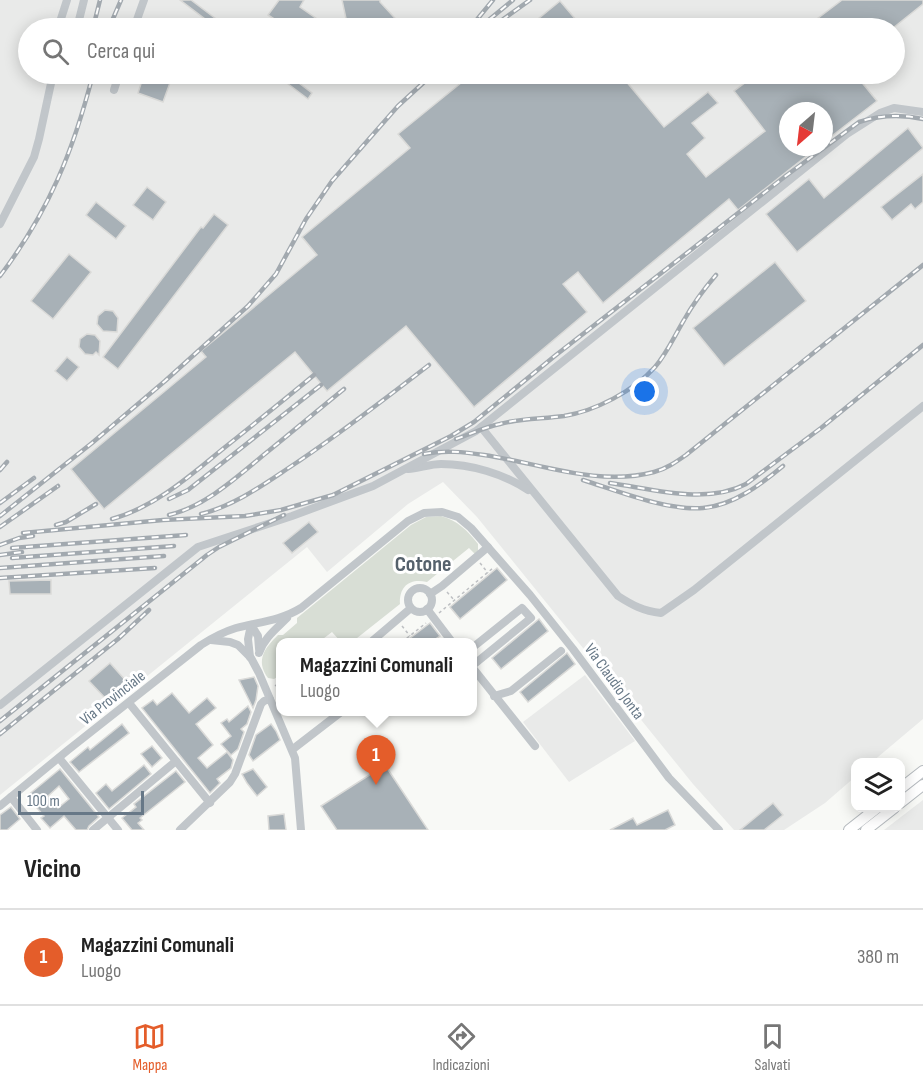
<!DOCTYPE html>
<html lang="it">
<style>
:root{--surface:#fff;--page:#f6f6f6;--text:#222;--muted:#767676;--line:#e0e0e0;--accent:#e45d2a}
body{margin:0;font-family:"Sofia Sans Condensed",sans-serif;background:var(--page);color:var(--text)}
.controls{position:absolute;right:18px;bottom:18px;display:grid;overflow:hidden;border-radius:12px;box-shadow:0 3px 15px #0003}
.controls button{width:54px;height:54px;display:grid;place-items:center;padding:0;border:0;border-bottom:2px solid var(--line);background:var(--surface);color:var(--text);font:30px sans-serif}
.compass{position:absolute;left:779px;top:102px;width:54px;height:54px;border-radius:50%;background:var(--surface);box-shadow:0 3px 15px #0003;rotate:208deg}
.scale{position:absolute;left:18px;bottom:15px;width:126px;box-sizing:border-box;padding-left:6px;border:3px solid #677887;border-top:0;font-size:16px;line-height:21px;white-space:nowrap;color:#677887;-webkit-text-stroke:4px #fff;paint-order:stroke}
.you{position:absolute;left:645px;top:392px;width:21px;height:21px;margin:-15px;border:4px solid #fff;border-radius:50%;background:#1a73e8;box-shadow:0 0 0 9px #1a73e833}
.badge{display:grid;place-items:center;width:39px;height:39px;border-radius:50%;background:var(--accent);color:#fff;font-size:20px;font-weight:700}
.pin{position:absolute;translate:-50% -50px;filter:drop-shadow(0 2px 3px #0008)}
.pin::after{content:'';position:absolute;top:32px;width:21px;height:18px;background:inherit;clip-path:polygon(0 0,100% 0,50% 100%)}
.popup{position:absolute;left:276px;top:638px;width:201px;height:78px;box-sizing:border-box;display:grid;place-content:center;border-radius:12px;background:var(--surface);filter:drop-shadow(0 2px 4px #0005);font-size:20px;white-space:nowrap;color:var(--muted)}
.popup b{font-size:22px;color:var(--text)}
.popup::after{content:'';position:absolute;left:50%;top:100%;margin-left:-12px;border:12px solid transparent;border-top-color:var(--surface)}
.list{margin:0;padding:0;list-style:none}
h2{display:flex;justify-content:space-between;align-items:center;height:78px;margin:0;padding:0 24px;font-size:26px}
h2 small{font-size:20px;font-weight:400;color:var(--muted)}
.list li{display:grid;grid-template-columns:39px 1fr auto;gap:18px;align-items:center;box-sizing:border-box;height:96px;padding:0 24px;border-top:2px solid var(--line)}
.list b{display:block;font-size:22px;white-space:nowrap}
.list p{margin:0;font-size:20px;white-space:nowrap;color:var(--muted)}
.list em{font-size:20px;font-style:normal;color:var(--muted)}
.icon{flex:none;width:33px;height:33px;fill:none;stroke:currentColor;stroke-width:2;stroke-linecap:round;stroke-linejoin:round}
.map{position:relative;flex:none;width:923px;height:830px;overflow:hidden}
.search{position:absolute;background:var(--surface);box-shadow:0 3px 15px #0003;left:18px;right:18px;top:18px;height:66px;display:flex;align-items:center;gap:15px;box-sizing:border-box;padding:0 21px;border-radius:33px;color:var(--muted);font-size:22px}
.sheet{height:174px;background:var(--surface)}
nav{display:flex;justify-content:space-around;align-items:center;box-sizing:border-box;height:84px;border-top:2px solid var(--line);background:var(--surface);font-size:16px;color:var(--muted)}
nav a{display:grid;justify-items:center;gap:3px}
nav .on{color:var(--accent)}
.map>svg:first-child{display:block}
.built{fill:#e9eae9;fill-rule:evenodd}
.green{fill:#d8ded5}
.building{fill:#a8b1b7;stroke:#dadad8;stroke-width:1.5;fill-rule:evenodd}
.lines{fill:none;stroke-linecap:round;stroke-linejoin:round}
.major-casing{stroke:#b5babe;stroke-width:12}
.path{stroke:#bec0c3;stroke-width:1.5;stroke-dasharray:3 3;stroke-linecap:butt}
.minor{stroke:#c1c6ca;stroke-width:8}
.major{stroke:#fff;stroke-width:10}
.rail-casing{stroke:#a2a9af;stroke-width:4.5}
.rail{stroke:#fff;stroke-width:2;stroke-dasharray:7;stroke-linecap:butt}
.labels{text-anchor:middle;stroke-width:6;stroke-linejoin:round;paint-order:stroke}
.street-label{font-size:16px;fill:#677887;stroke:#fff}
.district-label{font-size:22px;font-weight:bold;fill:#55616c;stroke:#fff}
</style>
<div class="map">
<svg width="923" height="830" viewBox="0 0 923 830">
<rect width="100%" height="100%" fill="#f8f9f6"/>
<g class="built">
<path d="M0 0H923V719L872 762H856L855 777 825 803 784 830H734L693 784 477 517 443 482 408 504 327 572 307 547 0 795ZM28 28H894V74H28ZM788 111H824V147H788Z"/>
<path d="M585 675 635 741 569 782 523 722Z"/>
<path d="M923 800V830H884Z"/>
</g>
<path class="green" d="M441 516C458 521 467 530 478 544V551L475 554 469 548 427 582C411 578 399 585 400 604L352 642H341L332 632 319 642H280V675L274 679 268 678C255 660 265 648 278 635H283L297 623V618L411 525 426 517Z"/>
<g class="building">
<path d="M180 0H191L228 28H217Z"/>
<path d="M279 0H304L300 7 317 19 310 28H288L268 15Z"/>
<path d="M342 0H380V2L404 28H348Z"/>
<path d="M842 0H923V4L893 28H805Z"/>
<path d="M560 1 583 28H527Z"/>
<path d="M144 74H151L171 80 163 102 138 93Z"/>
<path d="M275 74H287L312 93 308 99Z"/>
<path d="M472 74H620L664 127 708 92 718 103 692 123 705 138 687 154 706 177 765 131 734 91 757 74H855L877 101 824 142V111H788V147H818L738 210 729 199 603 303 578 272 563 284 587 312 474 407 406 326 327 391 295 352 104 509 71 469 206 357 201 351 317 255 302 237 410 148 398 134Z"/>
<path d="M908 128 923 148 797 252 766 214 809 179 824 198Z"/>
<path d="M923 174V202L915 209 911 204 892 220 881 207Z"/>
<path d="M147 187 166 202 153 220 133 205Z"/>
<path d="M96 202 126 226 116 239 86 215Z"/>
<path d="M214 214 228 225 118 369 103 357 201 227 203 228Z"/>
<path d="M69 254 91 272 53 319 31 301Z"/>
<path d="M775 262 806 301 724 366 693 328Z"/>
<path d="M105 310 113 311 118 318 117 332 103 331 97 324 98 316Z"/>
<path d="M87 334 95 335 100 341 99 355 96 352 93 355 85 354 79 347 80 339Z"/>
<path d="M67 357 79 367 67 381 55 371Z"/>
<path d="M309 522 318 532 292 553 283 543Z"/>
<path d="M497 568 507 580 460 619 450 607Z"/>
<path d="M51 580V594H10L9 581Z"/>
<path d="M539 619 548 631 501 669 492 658Z"/>
<path d="M430 623 440 636 431 642H405Z"/>
<path d="M567 653 575 664 528 702 520 692Z"/>
<path d="M110 663 126 681 106 699 89 681Z"/>
<path d="M254 677 258 686 256 700 253 708 239 680Z"/>
<path d="M172 693 189 713 207 698 216 708 196 724 213 745 198 758 207 768 227 752 233 760 231 768 217 779 220 783 210 793 142 708 153 700 157 705Z"/>
<path d="M248 706 251 712 247 724 241 729 244 732 238 749 231 755 221 744 231 736 221 723 227 719 229 722Z"/>
<path d="M122 724 129 733 79 772 70 762 88 747 90 750Z"/>
<path d="M271 724 276 731 280 740 253 761 249 755 256 735Z"/>
<path d="M152 746 162 758 152 767 141 754Z"/>
<path d="M144 765 151 774 109 809 96 793 106 784 112 791Z"/>
<path d="M385 765 428 830H337L321 806Z"/>
<path d="M60 769 99 817 89 826 87 830H76L64 816 50 828 41 818 44 816 27 796ZM59 786 69 799 58 808 48 796Z"/>
<path d="M253 769 267 787 257 796 247 783 242 774Z"/>
<path d="M176 771 185 782 140 818 142 820 138 823 144 830H132L122 818 136 807 134 804Z"/>
<path d="M773 803 783 815 764 830H740Z"/>
<path d="M11 807 20 819 7 830H0V815Z"/>
<path d="M668 810 675 825 665 830H610L633 818 637 825Z"/>
<path d="M284 814 286 830H269L268 816Z"/>
</g>
<g class="lines">
<g class="major-casing">
<g id="major">
<path d="M900 789 923 771"/>
<path d="M900 803 923 785"/>
<path d="M849 830 877 808"/>
<path d="M866 830 894 808"/>
</g>
</g>
<g class="path">
<path d="M480 563 488 573"/>
<path d="M447 592 454 600"/>
<path d="M439 613 493 568"/>
<path d="M402 626 410 636"/>
<path d="M402 642 426 623"/>
<path d="M275 686 280 682"/>
</g>
<g class="minor">
<path d="M58 28 67 0"/>
<path d="M77 28 84 0"/>
<path d="M134 28 144 0"/>
<path d="M114 90 119 74"/>
<path d="M0 224 34 157 39 139 53 74"/>
<path d="M481 427 618 596C632 605 643 611 661 613L694 590 923 406"/>
<path d="M408 469C419 468 431 464 441 464 471 464 504 474 528 490"/>
<circle cx="420" cy="600" r="12"/>
<path d="M430 594 442 586 488 547"/>
<path d="M427 609 452 642"/>
<path d="M251 625 258 636 259 649"/>
<path d="M211 640 230 642 238 645 251 658 259 673 295 758 301 830"/>
<path d="M371 642 411 608"/>
<path d="M472 648 522 608 531 618 472 666"/>
<path d="M259 653C264 638 276 629 287 618"/>
<path d="M250 657 248 639 251 625"/>
<path d="M472 667 535 746"/>
<path d="M494 696 511 691 561 651"/>
<path d="M129 703 210 803"/>
<path d="M0 705 198 547 292 516 373 486 476 431 847 134 880 113 894 108 923 112"/>
<path d="M293 749 341 712"/>
<path d="M59 758 118 830"/>
<path d="M11 797 37 830"/>
<path d="M0 806 68 750 201 645C212 638 223 632 236 628 258 622 280 621 301 608L408 521 424 513 442 512 458 517 471 528 530 595 573 649 669 778 719 830"/>
<path d="M93 830 176 761"/>
<path d="M180 830 230 782 235 774 261 704 264 701 270 699"/>
</g>
<use href="#major" class="major"/>
<g class="rail-casing">
<g id="rail">
<path d="M93 28 100 0"/>
<path d="M109 28 121 0"/>
<path d="M470 28 493 0"/>
<path d="M479 28 513 0"/>
<path d="M491 28 530 0"/>
<path d="M0 276C49 211 73 152 93 74"/>
<path d="M456 439C471 434 485 427 500 424 521 418 542 419 564 416 595 411 634 391 655 367 667 353 675 335 684 320 693 304 704 289 716 275"/>
<path d="M424 454C445 450 464 452 484 455 539 463 598 487 654 472 666 469 676 462 686 455L923 265"/>
<path d="M0 470 7 462"/>
<path d="M583 480C618 491 667 511 703 508 734 505 760 485 783 466"/>
<path d="M610 483C653 489 706 505 746 484L821 428 923 345"/>
<path d="M169 499 188 490 321 385"/>
<path d="M0 503 34 478"/>
<path d="M201 514C233 506 260 487 287 469 336 437 382 401 429 365"/>
<path d="M169 515C206 506 237 477 266 453 292 432 318 410 344 389"/>
<path d="M0 516 92 443 165 381 248 306 276 274 306 219 332 181 398 106 433 74"/>
<path d="M112 519C155 507 190 476 224 448 254 424 284 400 314 375"/>
<path d="M56 525 66 522 96 504"/>
<path d="M0 527 58 486"/>
<path d="M23 533 163 520 245 516 281 510 333 495 451 436 474 422 556 355 787 175 859 122C880 115 901 114 923 119"/>
<path d="M0 545 19 538 33 536"/>
<path d="M12 548 186 535"/>
<path d="M0 555 22 552"/>
<path d="M12 558 174 546"/>
<path d="M0 568 164 556"/>
<path d="M0 578 155 568"/>
<path d="M0 721 207 555 219 547 284 515"/>
<path d="M0 734 118 639 149 610"/>
</g>
</g>
<use href="#rail" class="rail"/>
</g>
<g class="labels">
<g class="street-label">
<text transform="translate(615 681) rotate(54)" y="6">Via Claudio Jonta</text>
<text transform="translate(112 697) rotate(-38)" y="6">Via Provinciale</text>
</g>
<g class="district-label">
<text x="423" y="571">Cotone</text>
</g>
</g>
</svg>
<div class="controls">
<button><svg class="icon" aria-label="layers" viewBox="0 0 24 24"><path d="M12 4l9 5-9 5-9-5zM3 14l9 5 9-5"/></svg></button>
</div>
<svg class="compass" viewBox="-18 -18 36 36"><path d="M0-13l5 13h-10z" fill="#e53935"/><path d="M0 13l5-13h-10z" fill="#767676"/></svg>
<div class="scale">100 m</div>
<div class="you"></div>
<div class="pin badge" style="left:376px;top:785px">1</div>
<div class="popup"><b>Magazzini Comunali</b>Luogo</div>
<div class="search"><svg class="icon" aria-label="search" viewBox="0 0 24 24"><circle cx="10" cy="10" r="6"/><path d="M15 15l6 6"/></svg>Cerca qui</div>
</div>
<section class="sheet">
<h2>Vicino<small></small></h2>
<ul class="list">
<li><span class="badge">1</span><div><b>Magazzini Comunali</b><p>Luogo</p></div><em>380 m</em></li>
</ul>
</section>
<nav>
<a class="on"><svg class="icon" aria-label="map" viewBox="0 0 24 24"><path d="M3 6l6-2 6 2 6-2v14l-6 2-6-2-6 2zM9 4v14M15 6v14"/></svg>Mappa</a>
<a><svg class="icon" aria-label="directions" viewBox="0 0 24 24"><path d="M12 3l9 9-9 9-9-9zM9 14v-3h6M13 9l2 2-2 2"/></svg>Indicazioni</a>
<a><svg class="icon" aria-label="saved" viewBox="0 0 24 24"><path d="M7 4h10v16l-5-4-5 4z"/></svg>Salvati</a>
</nav>
